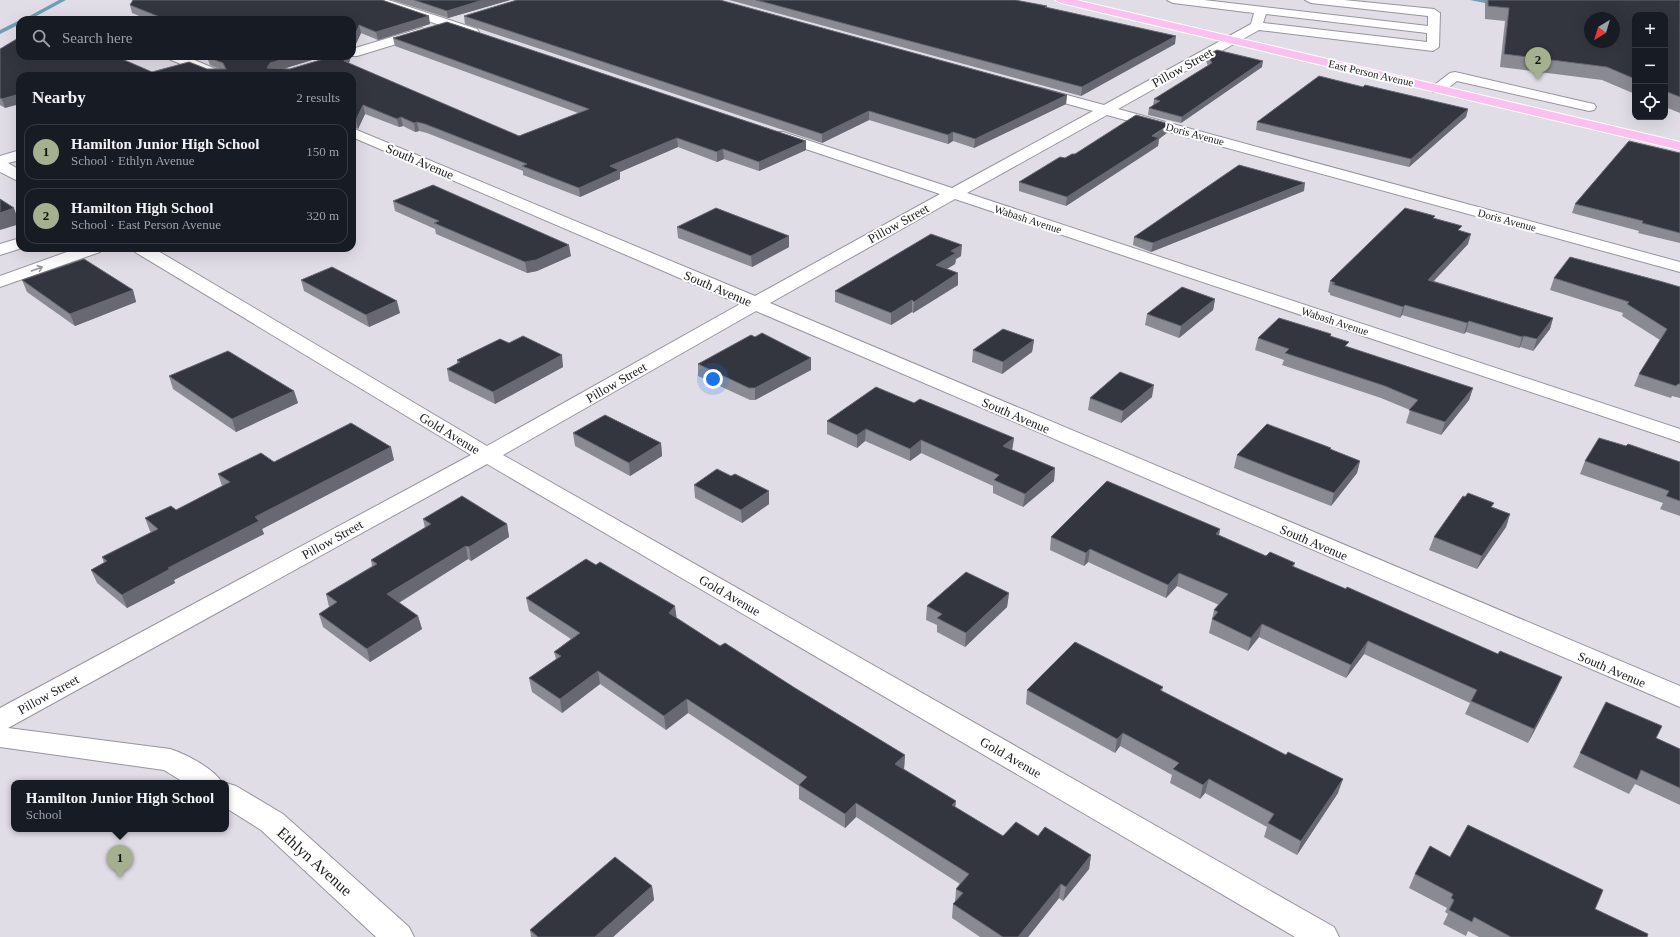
<!DOCTYPE html>
<meta charset="utf-8">
<style>
:root{--surface:#171b24;--page:#20242c;--text:#f1f3f6;--muted:#9ea1a6;--line:#363941;--accent:#a5b18e}
body{margin:0;font-family:Georgia,serif;background:var(--page);color:var(--text)}
.controls{position:absolute;right:12px;top:12px;display:grid;overflow:hidden;border-radius:8px;box-shadow:0 4px 16px #0002}
.controls button{width:36px;height:36px;display:grid;place-items:center;padding:0;border:0;border-bottom:1px solid var(--line);background:var(--surface);color:var(--text);font:20px sans-serif}
.compass{position:absolute;left:1584px;top:12px;width:36px;height:36px;border-radius:50%;background:var(--surface);box-shadow:0 4px 16px #0002;rotate:218deg}
.you{position:absolute;left:713px;top:379px;width:14px;height:14px;margin:-10px;border:3px solid #fff;border-radius:50%;background:#1a73e8;box-shadow:0 0 0 6px #1a73e833}
.badge{display:grid;place-items:center;width:26px;height:26px;border-radius:50%;background:var(--accent);color:#111;font-size:13px;font-weight:700}
.pin{position:absolute;translate:-50% -33px;filter:drop-shadow(0 1px 2px #0008)}
.pin::after{content:'';position:absolute;top:21px;width:14px;height:12px;background:inherit;clip-path:polygon(0 0,100% 0,50% 100%)}
.popup{position:absolute;left:11px;top:780px;width:218px;height:52px;box-sizing:border-box;display:grid;place-content:center;border-radius:8px;background:var(--surface);filter:drop-shadow(0 1px 3px #0005);font-size:13px;white-space:nowrap;color:var(--muted)}
.popup b{font-size:15px;color:var(--text)}
.popup::after{content:'';position:absolute;left:50%;top:100%;margin-left:-8px;border:8px solid transparent;border-top-color:var(--surface)}
.list{margin:0;padding:0;list-style:none}
h2{display:flex;justify-content:space-between;align-items:center;height:52px;margin:0;padding:0 16px;font-size:17px}
h2 small{font-size:13px;font-weight:400;color:var(--muted)}
.list li{display:grid;grid-template-columns:26px 1fr auto;gap:12px;align-items:center;box-sizing:border-box;height:56px;margin:0 8px 8px;padding:0 8px;border:1px solid var(--line);border-radius:12px}
.list b{display:block;font-size:15px;white-space:nowrap}
.list p{margin:0;font-size:13px;white-space:nowrap;color:var(--muted)}
.list em{font-size:13px;font-style:normal;color:var(--muted)}
.icon{flex:none;width:22px;height:22px;fill:none;stroke:currentColor;stroke-width:2;stroke-linecap:round;stroke-linejoin:round}
.map{position:relative;flex:none;width:1680px;height:937px;overflow:hidden}
.search{position:absolute;background:var(--surface);box-shadow:0 4px 16px #0002;left:16px;top:16px;width:340px;height:44px;display:flex;align-items:center;gap:10px;box-sizing:border-box;padding:0 14px;border-radius:12px;color:var(--muted);font-size:15px}
.panel{position:absolute;background:var(--surface);box-shadow:0 4px 16px #0002;left:16px;top:72px;width:340px;height:180px;border-radius:12px}
.map>svg:first-child{display:block}
.lines{fill:none;stroke-linecap:round;stroke-linejoin:round}
.stream{fill:#709db4;fill-rule:evenodd}
.minor-casing{stroke:#96949d;stroke-width:2}
.major-casing{stroke:#fff;stroke-width:2}
.minor{fill:#fff;fill-rule:evenodd}
.major{fill:#fcc0f0;fill-rule:evenodd}
.wall{fill:#8a8a92}
.shaded-wall{fill:#676871}
.building{fill:#33363e;stroke:#676871;fill-rule:evenodd}
.oneway{stroke:#98989a}
.labels{text-anchor:middle;stroke-width:4;stroke-linejoin:round;paint-order:stroke}
.far-street-label{font-size:11px;fill:#1b1a1e;stroke:#fff}
.street-label{font-size:13px;fill:#1b1a1e;stroke:#fff}
.near-street-label{font-size:16px;fill:#1b1a1e;stroke:#fff}
</style>
<div class="map">
<svg width="1680" height="937" viewBox="0 0 1680 937">
<rect width="100%" height="100%" fill="#e0dde7"/>
<g class="lines">
<g class="stream">
<path d="M59 0H66L29 20H22Z"/>
<path d="M1470 0H1487L1488 1 1485 3Z"/>
<path d="M20 20V24L0 34V30Z"/>
</g>
<g class="minor-casing">
<g id="minor">
<path d="M370 0H388L477 29 479 32 473 36 469 35 372 2Z"/>
<path d="M1167 0H1204L1428 26V16L1311 3 1305 0H1344L1434 9 1440 13 1439 47 1433 51 1259 30 1118 109 1680 262V272L1107 115 967 193 1680 429V442L955 199 770 303 1680 686V707L756 311 503 455 1334 927 1339 937H1295L487 464 8 728 170 749C186 754 215 769 222 783H185L164 770 0 747V708L471 455 135 252 132 248H153L487 446 740 304 352 137V128L755 296 940 194 773 138 771 135 773 132H783L952 188 1093 111 1032 94 1030 91 1032 88 1037 87 1104 105 1251 24 1254 13 1173 3ZM1266 14 1427 33V42L1263 23Z"/>
<path d="M422 28 428 32 426 35 357 56H349H352V49Z"/>
<path d="M168 56H185L225 73 227 76H209L169 59Z"/>
<path d="M1455 72 1589 103 1594 104 1596 107 1594 110 1589 111 1457 81 1443 92H1433L1431 89 1433 86 1450 73Z"/>
<path d="M20 150V160L8 163 20 170V182L0 172V156Z"/>
<path d="M20 238V248H22L0 255V244Z"/>
<path d="M78 248H103L100 252 0 287V276Z"/>
<path d="M225 783H226L236 786 283 814 409 927 414 937H376L261 830 226 808Z"/>
</g>
</g>
<g class="major-casing">
<path id="major" d="M1055 0H1076L1680 142V150L1061 3Z"/>
</g>
<use href="#minor" class="minor"/>
<use href="#major" class="major"/>
</g>
<g class="wall">
<path d="M392 0H510L448 18Z"/>
<path d="M729 0H1015L1047 6V8L1175 44 1081 96Z"/>
<path d="M1485 0H1680V113L1665 107V15H1635V94L1602 80 1500 67 1505 21 1485 19Z"/>
<path d="M130 5 430 24 378 40 361 33 355 46 352 20H149L132 13Z"/>
<path d="M464 16 1067 95 1066 104 974 148 953 141 948 144 869 120 822 143 465 24Z"/>
<path d="M393 38 806 141V150L759 171 724 159 717 162 678 147 620 172V179L580 197 523 175V171L427 133 419 131 415 132 403 126 399 127 365 114 358 129 352 127V76H20L5 108 0 105V49L152 72 219 69 210 65 207 57 325 56 282 69H290L334 56H351L349 63 519 136 578 113 395 46Z"/>
<path d="M1207 55 1262 67 1181 123 1148 115 1149 108 1153 106 1154 99 1208 66 1206 61Z"/>
<path d="M1363 87 1468 109 1466 117 1409 167 1256 130 1257 122Z"/>
<path d="M1168 132 1159 139 1158 146 1066 206 1019 191V182L1065 158 1075 154Z"/>
<path d="M1680 153V243L1638 233 1639 231 1572 213 1575 204Z"/>
<path d="M1304 191 1151 252 1133 245 1134 237Z"/>
<path d="M393 201 571 256 537 271 527 273 436 234 435 229 395 211Z"/>
<path d="M1434 218 1460 231 1468 244 1434 281 1553 318 1550 329 1533 351 1520 347 1519 348 1466 332 1464 334 1402 315 1400 318 1330 295V293L1328 292 1330 281Z"/>
<path d="M677 227 789 236V247L752 267 678 238Z"/>
<path d="M961 256 956 259 955 264 947 269 958 285 913 313 912 312 891 325 835 302V291Z"/>
<path d="M1554 278 1680 287V398L1672 396 1671 398 1634 386 1639 374 1660 340 1622 316 1623 313 1550 290Z"/>
<path d="M22 280 133 290 136 302 75 326 27 292Z"/>
<path d="M301 280 400 313 369 327 304 291Z"/>
<path d="M1215 299 1213 310 1179 338 1145 325 1147 314Z"/>
<path d="M1331 334V336L1348 347 1473 388 1469 400 1441 435 1406 423 1410 410 1381 398 1282 365 1284 360 1255 350 1258 338Z"/>
<path d="M755 337 811 358V370L755 400H750L698 376V364Z"/>
<path d="M1034 340 1032 352 1002 374 972 362 973 350Z"/>
<path d="M509 343 563 367 495 404 449 381 447 369 457 364V360Z"/>
<path d="M169 376 294 391 298 403 236 432 173 389Z"/>
<path d="M1152 397 1121 423 1088 410 1090 398Z"/>
<path d="M914 403 1014 438 1012 450 1055 468 1054 481 1023 507 993 493V486L921 453 910 461 865 441 857 448 827 434V421Z"/>
<path d="M573 433 661 443 662 456 630 476 575 446Z"/>
<path d="M1626 446 1680 462V516L1660 509 1663 503 1580 474 1585 461Z"/>
<path d="M1331 448 1330 450 1360 461 1357 473 1331 506 1234 468 1237 455Z"/>
<path d="M394 460 262 529 264 534 174 580 175 583 127 608 97 583 91 570 104 563 102 557 151 532 150 531 145 518 176 510 222 486 218 474 274 462Z"/>
<path d="M694 485 769 504 742 523 695 498Z"/>
<path d="M1493 507 1510 514 1506 527 1477 569 1429 550 1434 537Z"/>
<path d="M423 519 507 524 509 537 471 561 468 559 399 603 418 616 422 629 370 662 323 627 319 614 329 607 326 594 372 566 371 560 425 528Z"/>
<path d="M1220 529 1219 535 1266 556 1295 563 1294 567 1346 589 1498 654 1562 677 1556 690 1528 743 1465 714 1470 703 1364 654 1346 678 1259 637 1248 651 1209 633 1214 610 1219 605 1177 586 1166 598 1088 562 1084 566 1050 550 1051 537Z"/>
<path d="M1009 593 1007 607 965 647 937 632V625L926 620 927 606Z"/>
<path d="M526 598 676 618 720 646 795 688 905 755 904 769 956 801 955 807 1003 836H1038L1091 855 1089 869 1063 901 1059 898 1028 937H980L952 918 953 904 955 903 956 889 960 884 856 817 845 828 799 799V786L688 713 666 730 600 684 562 713 532 692 529 678 556 659 554 652 571 639 529 611Z"/>
<path d="M1163 687 1162 691 1338 793 1297 855 1264 837 1267 827 1205 793 1200 799 1170 783 1172 775 1120 746 1115 753 1026 704 1027 690Z"/>
<path d="M1656 738 1680 749V805L1635 784 1629 794 1573 767 1580 753Z"/>
<path d="M1450 857 1595 909 1647 937H1479L1468 931 1466 936 1443 924 1448 914 1445 912 1447 908 1409 888 1415 874Z"/>
<path d="M652 886 654 900 613 937H531L530 930Z"/>
</g>
<g class="shaded-wall">
<path d="M483 0H510L448 18 447 11Z"/>
<path d="M429 16 430 24 378 40 376 32Z"/>
<path d="M359 25 361 33 355 46 352 48V39Z"/>
<path d="M1176 36 1175 44 1081 96 1082 87Z"/>
<path d="M295 56H325L273 72 267 68 270 63Z"/>
<path d="M346 56H351V57L346 70 344 61Z"/>
<path d="M1263 61 1262 67 1181 123 1182 117Z"/>
<path d="M20 94V104L5 108 2 99Z"/>
<path d="M1067 95 1066 104 974 148 975 139Z"/>
<path d="M363 105 365 114 358 129 356 120Z"/>
<path d="M1468 109 1466 117 1409 167 1411 159Z"/>
<path d="M869 111V120L822 143V134Z"/>
<path d="M401 117 403 126 399 127 397 119Z"/>
<path d="M417 122 419 131 415 132 414 123Z"/>
<path d="M1170 124 1168 132 1159 139 1158 146 1066 206 1067 197Z"/>
<path d="M953 132V141L948 144V135Z"/>
<path d="M677 138 678 147 620 172V179L580 197 579 188 610 166Z"/>
<path d="M806 141V150L759 171V162Z"/>
<path d="M723 149 724 159 717 162V152Z"/>
<path d="M1305 183 1304 191 1151 252 1153 243Z"/>
<path d="M14 208 20 224 0 230V213Z"/>
<path d="M1471 234 1468 244 1425 290 1428 280Z"/>
<path d="M789 236V247L752 267 751 256Z"/>
<path d="M569 245 571 256 537 271 527 273 525 262Z"/>
<path d="M962 245 961 256 956 259 955 264 935 276 936 265 951 251Z"/>
<path d="M958 273V285L913 313 914 302Z"/>
<path d="M133 290 136 302 75 326 70 314Z"/>
<path d="M1215 299 1213 310 1179 338 1181 326Z"/>
<path d="M912 300V312L891 325V313Z"/>
<path d="M397 301 400 313 369 327 366 315Z"/>
<path d="M1405 305 1402 315 1400 318 1403 307Z"/>
<path d="M1553 318 1550 329 1533 351 1537 339Z"/>
<path d="M1469 321 1466 332 1464 334 1467 323Z"/>
<path d="M1524 336 1520 347 1519 348 1522 337Z"/>
<path d="M1034 340 1032 352 1002 374 1003 362Z"/>
<path d="M562 355 563 367 495 404 493 392Z"/>
<path d="M811 358V370L755 400V388Z"/>
<path d="M1154 385 1152 397 1121 423 1123 411Z"/>
<path d="M1473 388 1469 400 1441 435 1445 422Z"/>
<path d="M294 391 298 403 236 432 232 419Z"/>
<path d="M866 429 865 441 857 448V435Z"/>
<path d="M1014 438 1012 450 1003 446Z"/>
<path d="M921 440V453L910 461V449Z"/>
<path d="M661 443 662 456 630 476 629 463Z"/>
<path d="M391 447 394 460 262 529 264 534 174 580 175 583 127 608 122 595 168 568 255 517Z"/>
<path d="M1360 461 1357 473 1331 506 1334 493Z"/>
<path d="M1055 468 1054 481 1023 507 1025 494Z"/>
<path d="M769 491V504L742 523 741 510Z"/>
<path d="M1510 514 1506 527 1477 569 1482 556Z"/>
<path d="M507 524 509 537 471 561 469 547Z"/>
<path d="M1220 529 1218 542 1216 534Z"/>
<path d="M466 546 468 559 390 608 387 594Z"/>
<path d="M1090 549 1088 562 1084 566 1086 553Z"/>
<path d="M1179 573 1177 586 1166 598 1168 585Z"/>
<path d="M1009 593 1007 607 965 647 966 633Z"/>
<path d="M675 606 677 620 669 613Z"/>
<path d="M418 616 422 629 370 662 367 649Z"/>
<path d="M1262 624 1259 637 1248 651 1251 638Z"/>
<path d="M1368 641 1364 654 1346 678 1351 665Z"/>
<path d="M598 671 600 684 562 713 560 699Z"/>
<path d="M1562 677 1556 690 1528 743 1534 729Z"/>
<path d="M687 699 688 713 666 730 664 716Z"/>
<path d="M1123 733 1120 746 1115 753 1117 739Z"/>
<path d="M905 755 904 769 895 778V764Z"/>
<path d="M1209 779 1205 793 1200 799 1203 785Z"/>
<path d="M1343 779 1338 793 1297 855 1301 841Z"/>
<path d="M956 801 954 815 952 805Z"/>
<path d="M856 803V817L845 828V814Z"/>
<path d="M1091 855 1089 869 1063 901 1066 887Z"/>
<path d="M1061 884 1059 898 1028 937H1018Z"/>
<path d="M652 886 654 900 613 937H595Z"/>
</g>
<g class="building">
<path d="M133 0H382L429 16 376 32 359 25 354 38 352 39V20H167L130 5Z"/>
<path d="M414 0H483L447 11Z"/>
<path d="M517 0H720L1067 95 975 139 953 132 948 135 869 111 822 134 464 16Z"/>
<path d="M756 0H1015L1047 6 1045 7 1176 36 1082 87Z"/>
<path d="M1488 0H1680V97L1665 91V15H1635V79L1607 67 1504 54 1509 8 1488 6ZM1590 18H1614V42H1590Z"/>
<path d="M447 22 806 141 759 162 723 149 717 152 677 138 610 166 619 170 579 188 522 166 527 164 425 124 417 122 414 123 401 117 397 119 363 105 356 120 352 119V76H20V94L2 99 0 98V49L20 37V56H115L152 72 189 62 207 69H226L223 63 207 57 209 56H295L270 63 267 68 290 69 334 56H346L344 61 519 136 589 109 393 38Z"/>
<path d="M1217 50 1263 61 1182 117 1149 108 1160 101 1154 99 1212 63 1207 55Z"/>
<path d="M1319 76 1363 87 1365 85 1468 109 1411 159 1257 122Z"/>
<path d="M1136 115 1170 124 1152 136 1159 138 1067 197 1019 182 1060 157 1065 158 1072 154H1075Z"/>
<path d="M1629 141 1680 153V233L1642 223 1643 221 1575 204Z"/>
<path d="M1239 165 1305 183 1153 243 1134 237Z"/>
<path d="M433 185 569 245 536 260 525 262 434 223 439 221 393 201Z"/>
<path d="M0 199 14 208 0 213Z"/>
<path d="M716 208 789 236 751 256 677 227Z"/>
<path d="M1405 208 1435 216 1433 218 1462 226 1458 230 1471 234 1428 280 1553 318 1537 339 1524 336 1522 337 1469 321 1467 323 1405 305 1403 307 1332 284 1335 283 1330 281Z"/>
<path d="M931 234 962 245 951 251 956 253 936 265 958 273 914 302 912 300 891 313 835 291Z"/>
<path d="M1570 257 1663 282 1680 287V384H1678L1676 386 1639 374 1667 329 1627 304 1629 302 1554 278Z"/>
<path d="M84 259 133 290 70 314 22 280Z"/>
<path d="M332 267 397 301 366 315 301 280Z"/>
<path d="M1182 287 1215 299 1181 326 1147 314Z"/>
<path d="M1279 318 1331 334 1330 336 1349 342 1345 346 1473 388 1445 422 1409 410 1418 400 1385 386 1285 353 1289 349 1258 338Z"/>
<path d="M1003 329 1034 340 1003 362 973 350Z"/>
<path d="M762 333 811 358 755 388H749L698 364 751 335 755 337Z"/>
<path d="M523 336 562 355 493 392 447 369 460 362 457 360 500 339 509 343Z"/>
<path d="M228 351 294 391 232 419 169 376Z"/>
<path d="M1120 372 1154 385 1123 411 1090 398Z"/>
<path d="M876 387 914 403 920 399 1014 438 1003 446 1055 468 1025 494 994 480 999 475 921 440 910 449 866 429 857 435 827 421Z"/>
<path d="M605 415 661 443 629 463 573 433Z"/>
<path d="M351 423 391 447 255 517 259 521 168 568 170 569 122 595 91 570 107 561 102 557 158 529 145 518 171 506 176 510 230 482 218 474 261 453 274 462Z"/>
<path d="M1267 424 1331 448 1330 449 1360 461 1334 493 1237 455Z"/>
<path d="M1599 438 1626 446 1628 444 1680 462V501L1666 496 1669 491 1585 461Z"/>
<path d="M717 469 731 476 735 474 769 491 741 510 694 485Z"/>
<path d="M1107 481 1220 529 1216 534 1266 556 1270 552 1295 563 1292 566 1346 589 1347 587 1498 654 1500 651 1562 677 1534 729 1471 701 1477 690 1368 641 1351 665 1262 624 1251 638 1212 619 1218 612 1214 610 1228 594 1179 573 1168 585 1090 549 1086 553 1051 537Z"/>
<path d="M1468 493 1494 503 1491 507 1510 514 1482 556 1434 537 1463 496 1465 497Z"/>
<path d="M462 496 507 524 469 547 466 546 387 594 418 616 367 649 319 614 337 602 326 594 377 564 371 560 431 524 423 519Z"/>
<path d="M586 559 596 565 600 562 675 606 669 613 720 646 725 643 795 688 905 755 895 764 956 801 952 805 1003 836 1016 822 1038 836 1045 827 1091 855 1066 887 1061 884 1018 937H1003L953 904 963 893 956 889 969 874 856 803 845 814 799 785 807 777 687 699 664 716 598 671 560 699 529 678 561 656 554 652 580 633 526 598Z"/>
<path d="M966 572 1009 593 966 633 937 618 942 614 927 606Z"/>
<path d="M1075 642 1163 687 1160 690 1286 755 1288 752 1343 779 1301 841 1268 823 1274 814 1209 779 1203 785 1173 769 1179 763 1123 733 1117 739 1027 690Z"/>
<path d="M1606 702 1662 726 1656 738 1680 749V788L1641 770 1637 780 1580 753Z"/>
<path d="M1468 825 1603 890 1595 909 1648 934 1647 937H1511L1474 917 1472 922 1449 910 1454 900 1451 898 1453 894 1415 874 1430 846 1450 857Z"/>
<path d="M615 857 652 886 595 937H538L530 930Z"/>
</g>
<defs><path id="oneway-shaft" d="M-6 0H5M1.5-3L5.5 0L1.5 3" fill="none" stroke-width="1.6" stroke-linecap="round" stroke-linejoin="round"/></defs>
<use class="oneway" href="#oneway-shaft" transform="translate(37 269) rotate(-20)"/>
<g class="labels">
<g class="far-street-label">
<text transform="translate(1371 73) rotate(13)" y="4">East Person Avenue</text>
<text transform="translate(1195 134) rotate(15)" y="4">Doris Avenue</text>
<text transform="translate(1028 219) rotate(18)" y="4">Wabash Avenue</text>
<text transform="translate(1507 220) rotate(15)" y="4">Doris Avenue</text>
<text transform="translate(1335 321) rotate(18)" y="4">Wabash Avenue</text>
</g>
<g class="street-label">
<text transform="translate(1182 67) rotate(-29)" y="5">Pillow Street</text>
<text transform="translate(420 161) rotate(23)" y="5">South Avenue</text>
<text transform="translate(898 223) rotate(-29)" y="5">Pillow Street</text>
<text transform="translate(718 288) rotate(23)" y="5">South Avenue</text>
<text transform="translate(616 382) rotate(-30)" y="5">Pillow Street</text>
<text transform="translate(1016 415) rotate(23)" y="5">South Avenue</text>
<text transform="translate(450 433) rotate(31)" y="5">Gold Avenue</text>
<text transform="translate(332 539) rotate(-29)" y="5">Pillow Street</text>
<text transform="translate(1314 542) rotate(23)" y="5">South Avenue</text>
<text transform="translate(730 595) rotate(30)" y="5">Gold Avenue</text>
<text transform="translate(1612 669) rotate(23)" y="5">South Avenue</text>
<text transform="translate(48 694) rotate(-29)" y="5">Pillow Street</text>
<text transform="translate(1011 757) rotate(30)" y="5">Gold Avenue</text>
</g>
<g class="near-street-label">
<text transform="translate(315 861) rotate(42)" y="6">Ethlyn Avenue</text>
</g>
</g>
</svg>
<div class="controls">
<button>+</button>
<button>−</button>
<button><svg class="icon" aria-label="locate" viewBox="0 0 24 24"><circle cx="12" cy="12" r="6"/><path d="M12 2v4M12 18v4M2 12h4M18 12h4"/></svg></button>
</div>
<svg class="compass" viewBox="-18 -18 36 36"><path d="M0-13l5 13h-10z" fill="#e53935"/><path d="M0 13l5-13h-10z" fill="#9ea1a6"/></svg>
<div class="you"></div>
<div class="pin badge" style="left:120px;top:878px">1</div>
<div class="popup"><b>Hamilton Junior High School</b>School</div>
<div class="pin badge" style="left:1538px;top:80px">2</div>
<div class="search"><svg class="icon" aria-label="search" viewBox="0 0 24 24"><circle cx="10" cy="10" r="6"/><path d="M15 15l6 6"/></svg>Search here</div>
<section class="panel">
<h2>Nearby<small>2 results</small></h2>
<ul class="list">
<li><span class="badge">1</span><div><b>Hamilton Junior High School</b><p>School · Ethlyn Avenue</p></div><em>150 m</em></li>
<li><span class="badge">2</span><div><b>Hamilton High School</b><p>School · East Person Avenue</p></div><em>320 m</em></li>
</ul>
</section>
</div>
